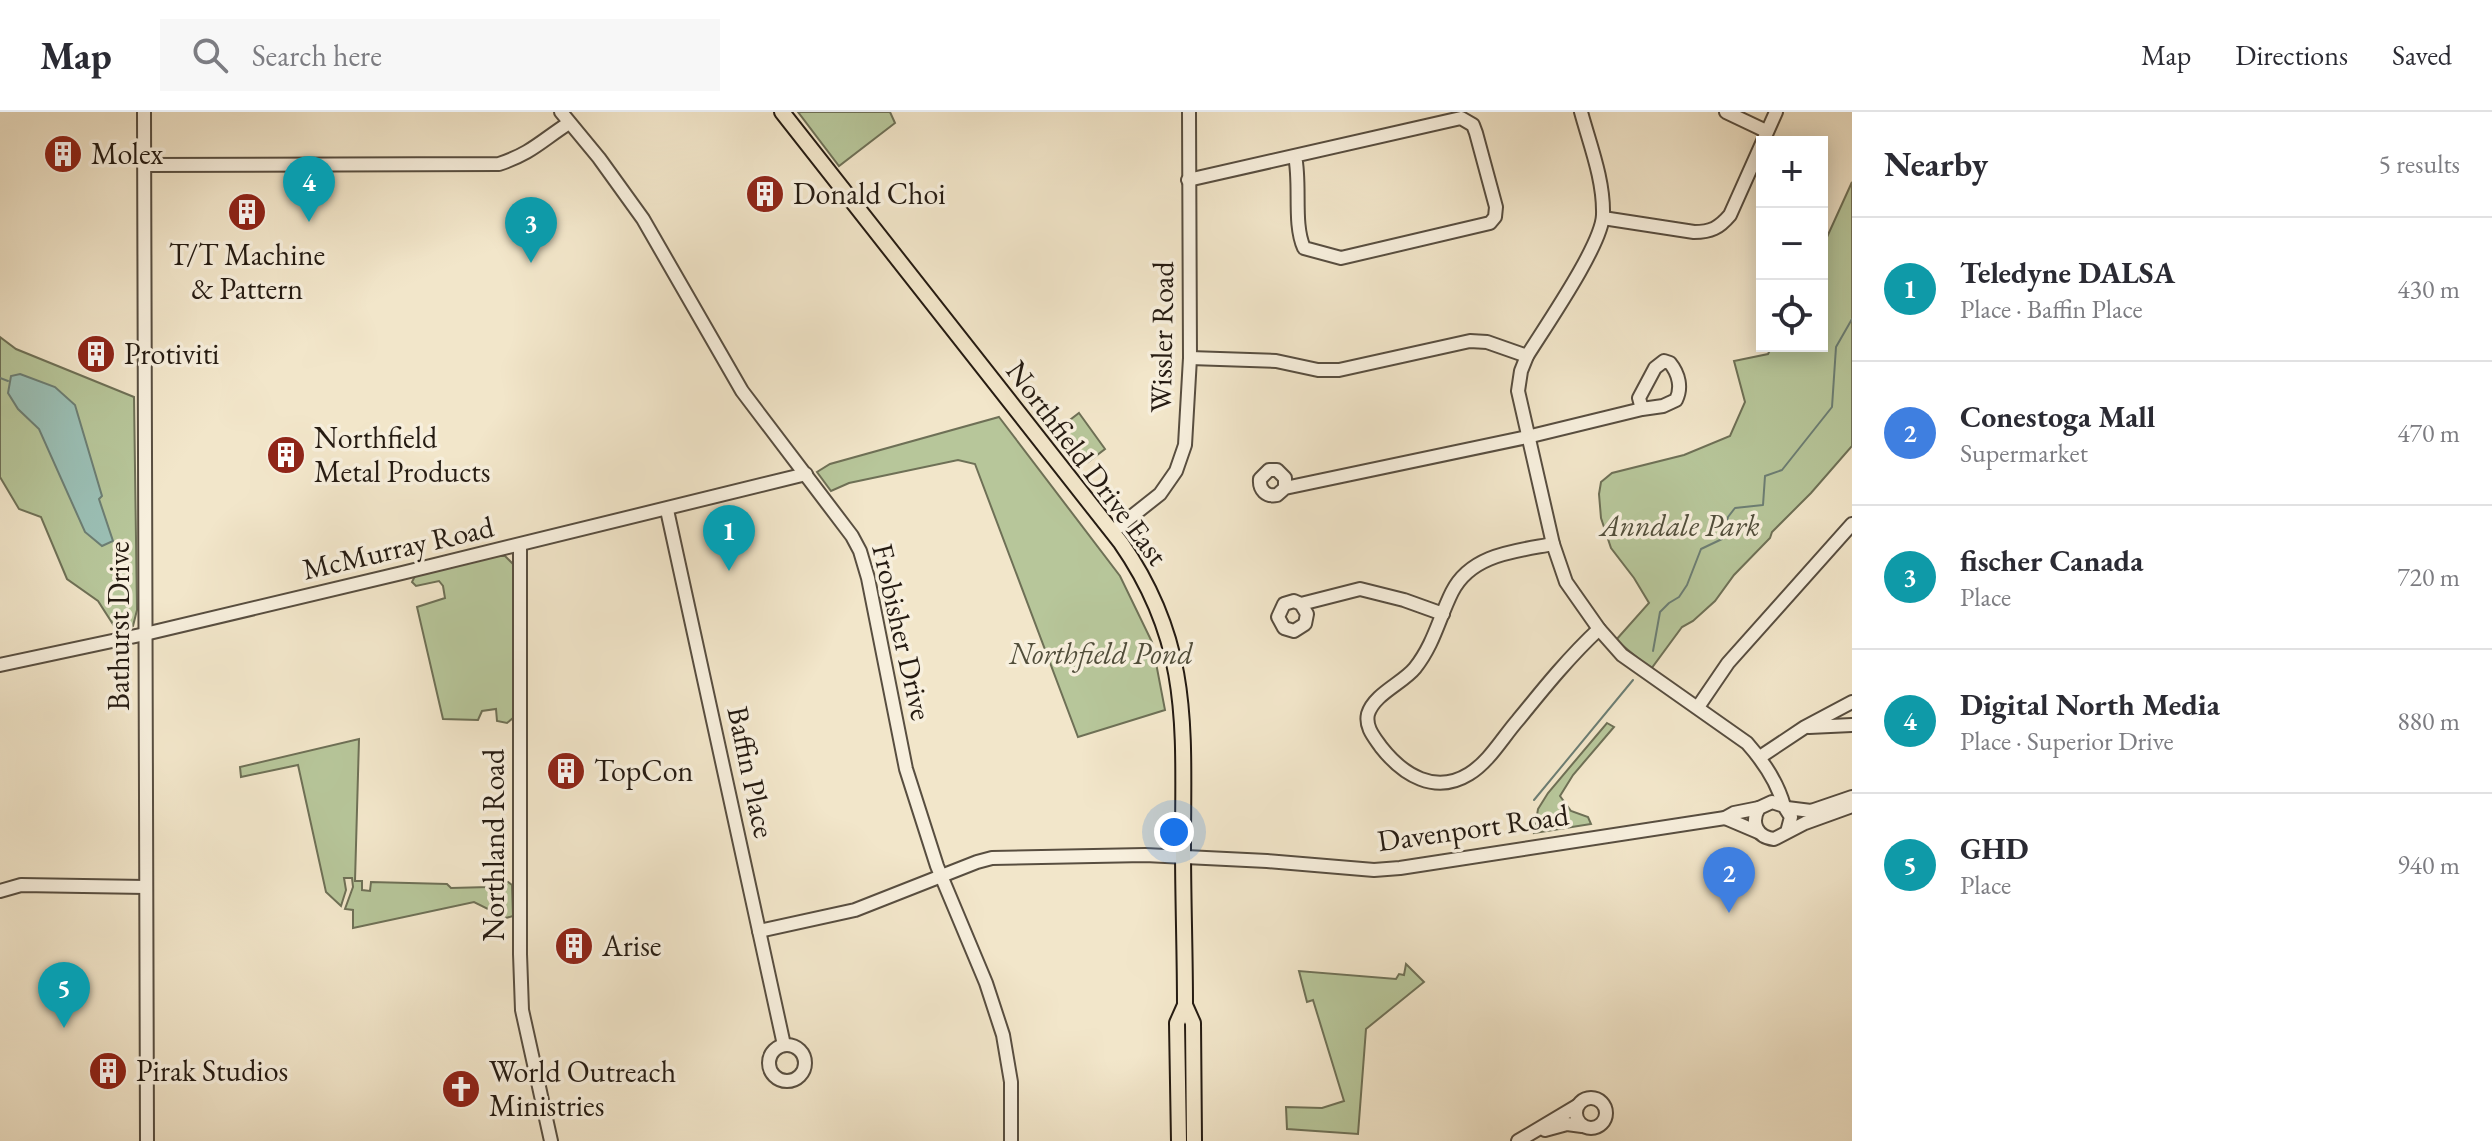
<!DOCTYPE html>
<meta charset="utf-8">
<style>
:root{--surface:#fff;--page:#f7f7f7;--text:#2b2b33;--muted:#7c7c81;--line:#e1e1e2;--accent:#111827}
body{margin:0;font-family:"EB Garamond",serif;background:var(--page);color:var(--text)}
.controls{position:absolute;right:24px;top:24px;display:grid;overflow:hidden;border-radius:0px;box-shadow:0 4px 20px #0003}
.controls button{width:72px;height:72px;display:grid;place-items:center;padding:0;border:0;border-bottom:2px solid var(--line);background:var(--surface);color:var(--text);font:40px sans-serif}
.you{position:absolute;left:1174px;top:720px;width:28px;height:28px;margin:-20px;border:6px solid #fff;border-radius:50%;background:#1a73e8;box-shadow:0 0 0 12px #1a73e833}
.badge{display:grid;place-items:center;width:52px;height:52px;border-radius:50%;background:var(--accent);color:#fff;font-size:26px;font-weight:700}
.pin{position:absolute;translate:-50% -66px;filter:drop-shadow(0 2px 4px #0008)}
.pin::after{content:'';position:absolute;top:42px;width:28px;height:24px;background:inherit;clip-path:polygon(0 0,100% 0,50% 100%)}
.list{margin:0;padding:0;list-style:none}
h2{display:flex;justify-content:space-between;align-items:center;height:104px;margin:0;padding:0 32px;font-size:34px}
h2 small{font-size:26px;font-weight:400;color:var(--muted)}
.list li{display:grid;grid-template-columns:52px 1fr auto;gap:24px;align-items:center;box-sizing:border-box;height:144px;padding:0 32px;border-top:2px solid var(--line)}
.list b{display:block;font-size:30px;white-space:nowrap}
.list p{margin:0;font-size:26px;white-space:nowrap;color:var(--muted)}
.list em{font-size:26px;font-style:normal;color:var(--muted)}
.icon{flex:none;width:44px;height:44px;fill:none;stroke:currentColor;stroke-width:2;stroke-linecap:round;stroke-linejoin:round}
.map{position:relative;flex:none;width:1852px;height:1029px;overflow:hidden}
header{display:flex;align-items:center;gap:48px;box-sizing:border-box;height:112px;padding:0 40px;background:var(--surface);border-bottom:2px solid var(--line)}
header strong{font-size:38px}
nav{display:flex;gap:44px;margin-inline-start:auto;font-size:28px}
.search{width:560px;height:72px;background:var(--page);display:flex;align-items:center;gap:20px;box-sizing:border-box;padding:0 28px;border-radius:0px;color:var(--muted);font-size:30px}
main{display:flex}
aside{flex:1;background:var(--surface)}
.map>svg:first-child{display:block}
.green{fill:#b7c69a;stroke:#6e7056;stroke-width:2}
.water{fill:#9bc0b6;stroke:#6c7e74;stroke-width:2}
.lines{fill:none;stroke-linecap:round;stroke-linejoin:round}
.stream{stroke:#6c7e74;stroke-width:2}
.minor-casing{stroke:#584e40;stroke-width:16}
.major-casing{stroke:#251b12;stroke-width:18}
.minor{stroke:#f7efdd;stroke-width:12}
.major{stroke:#f2e6ca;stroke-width:14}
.labels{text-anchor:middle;stroke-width:7;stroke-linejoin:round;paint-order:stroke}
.poi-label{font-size:30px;fill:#251b12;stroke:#f7efdd;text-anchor:start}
.street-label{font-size:30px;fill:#251b12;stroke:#f7efdd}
.park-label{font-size:30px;font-style:italic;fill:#514e3b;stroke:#f7efdd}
</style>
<header>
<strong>Map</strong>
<div class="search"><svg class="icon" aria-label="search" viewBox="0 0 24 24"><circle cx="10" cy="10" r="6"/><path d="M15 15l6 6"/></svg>Search here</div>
<nav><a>Map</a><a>Directions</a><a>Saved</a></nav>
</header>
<main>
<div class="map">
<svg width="1852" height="1029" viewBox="0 0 1852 1029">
<rect width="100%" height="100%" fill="#f2e6ca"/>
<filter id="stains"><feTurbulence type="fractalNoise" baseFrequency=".0025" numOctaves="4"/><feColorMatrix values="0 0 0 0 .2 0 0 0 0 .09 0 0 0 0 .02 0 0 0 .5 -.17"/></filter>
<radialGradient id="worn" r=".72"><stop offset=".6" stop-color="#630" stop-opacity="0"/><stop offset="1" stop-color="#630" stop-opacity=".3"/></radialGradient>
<g class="green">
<path d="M798 0H890L895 11 839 54Z"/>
<path d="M1852 70V334L1811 381 1772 420 1770 426 1734 463 1715 489 1693 509 1682 515 1651 557 1616 528 1649 491 1634 466 1611 436 1601 406 1599 382 1601 370 1612 361 1684 343 1730 324 1745 290 1734 249 1768 242 1772 234H1822V136Z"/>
<path d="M0 225 16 237 134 285 137 498 133 514 118 520 98 489 67 467 41 405 19 397 0 365Z"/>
<path d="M1079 301 1105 337 1088 350 1062 314Z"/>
<path d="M999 305 1120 464 1152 530 1165 598 1078 625 975 352 958 348 849 371 831 379 817 360 830 352Z"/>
<path d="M497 444H505L514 453 513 606 507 611 497 609 496 597 482 599 478 608 443 607 417 495 445 486 443 474 439 469 416 474 412 470 415 464Z"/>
<path d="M1607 611 1614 615 1573 663 1560 684 1571 699 1588 705 1591 712 1534 721 1538 697 1548 681Z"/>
<path d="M359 627 355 769H362V778L370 779 371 770 447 772 451 776 489 775 491 768 508 770 512 773 513 804 506 806 474 790 353 816V798L345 797 353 775 352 766H344L346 778 341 794 326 780 298 653 241 665 240 655Z"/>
<path d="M1406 852 1424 870 1366 917 1358 1022 1287 1017 1286 995 1322 996 1344 989 1313 888 1307 890 1299 859 1396 867 1399 862 1404 863Z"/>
</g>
<path class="water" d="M20 262 55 275 75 293 102 384 99 387 113 429 102 434 85 420 39 317 18 297 8 281 11 264Z"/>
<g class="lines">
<g class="stream">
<path d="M0 266 8 269"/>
<path d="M1653 539 1660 500 1669 491 1679 485 1687 473 1701 437 1722 427 1728 405 1735 396 1763 393 1765 364 1782 358 1832 295 1836 235 1852 207"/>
<path d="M1534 688 1633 568"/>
</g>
<g class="minor-casing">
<g id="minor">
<path d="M144 0 147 1029"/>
<path d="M561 0 599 46 643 107 742 279 852 424 860 439 868 466 906 657 937 754 986 871 1003 923 1011 970V1029"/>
<path d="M1581 0C1590 33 1604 68 1603 103 1602 133 1545 215 1527 244L1521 259 1518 279 1553 432 1566 470 1599 517 1622 543 1747 631C1764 650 1777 669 1784 694"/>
<path d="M1726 0 1766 19"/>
<path d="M144 53 499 52C532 41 541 29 569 11"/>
<path d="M1188 68 1461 6 1473 13 1476 21 1496 95 1495 105 1490 111 1341 146 1304 136C1293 112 1301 73 1295 44"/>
<path d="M1603 106 1694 120C1711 120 1719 116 1730 103L1776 0"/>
<path d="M1190 246 1276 249 1318 258H1339L1470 229 1487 230 1527 244"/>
<path d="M1285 376V366L1277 358H1269L1260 367C1259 378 1266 385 1277 383L1285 376 1527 325 1642 297 1639 286 1655 256 1664 249 1670 251C1679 262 1682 276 1676 288L1663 294 1642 297"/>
<path d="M667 398 784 933"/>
<path d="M1112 420 1160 382 1176 359 1185 333 1190 246 1189 0"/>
<path d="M1553 432C1516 439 1471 442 1452 480 1439 506 1434 532 1415 556 1403 571 1374 582 1368 602 1365 615 1374 625 1381 635 1403 663 1435 683 1469 662 1489 650 1503 625 1518 608 1544 576 1569 545 1599 517"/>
<path d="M520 433V842L522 898 551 1029"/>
<path d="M1301 492 1307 502 1305 512 1294 519 1284 516 1278 505 1284 492 1294 489 1301 492 1360 477 1404 488 1443 502"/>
<path d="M0 553 145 522 402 461 806 362"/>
<path d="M1698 595 1728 551 1852 412"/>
<path d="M1809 615 1852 613"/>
<path d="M1760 645 1805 615 1852 590"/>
<path d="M1787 696 1811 699 1852 685"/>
<path d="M1725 706 1758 720"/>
<path d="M1787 720 1791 705 1784 694 1772 690 1759 696C1750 711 1757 725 1774 727L1805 711 1852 694"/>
<path d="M0 779 21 773 146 775"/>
<path d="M759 819 855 798 977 750 992 746 1145 743 1267 749 1374 758 1400 756 1725 706 1734 701 1759 696"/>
<circle cx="787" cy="951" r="18"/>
<circle cx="1591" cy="1001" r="15"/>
<path d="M1545 1018 1567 1012 1582 1014"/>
<path d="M1518 1029 1577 994"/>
</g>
</g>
<g class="major-casing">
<g id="major">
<path d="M782 0 1121 431C1192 533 1183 617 1183 735 1183 788 1185 841 1185 893L1177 911 1179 1029"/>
<path d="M1185 893 1193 911 1194 1029"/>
</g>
</g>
<use href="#minor" class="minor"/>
<use href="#major" class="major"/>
</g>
<defs>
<g id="building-disc" transform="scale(2)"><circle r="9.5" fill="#8f2418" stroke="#f7efdd"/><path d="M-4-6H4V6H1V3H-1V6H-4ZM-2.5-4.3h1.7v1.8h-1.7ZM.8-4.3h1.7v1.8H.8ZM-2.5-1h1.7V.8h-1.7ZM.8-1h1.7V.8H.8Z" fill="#fff"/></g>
<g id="church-disc" transform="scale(2)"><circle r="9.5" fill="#8f2418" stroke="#f7efdd"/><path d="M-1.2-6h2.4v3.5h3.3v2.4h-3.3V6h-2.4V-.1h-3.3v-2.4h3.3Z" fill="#fff"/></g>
</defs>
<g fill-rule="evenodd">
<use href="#building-disc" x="63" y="42"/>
<use href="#building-disc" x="765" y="82"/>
<use href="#building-disc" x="247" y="100"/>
<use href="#building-disc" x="96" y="242"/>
<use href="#building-disc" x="286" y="343"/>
<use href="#building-disc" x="566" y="659"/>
<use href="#building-disc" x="574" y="834"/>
<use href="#building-disc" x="108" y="959"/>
<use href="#church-disc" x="461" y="977"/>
</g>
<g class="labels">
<g class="poi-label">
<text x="91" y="52">Molex</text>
<text x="793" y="92">Donald Choi</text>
<text x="247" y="153" text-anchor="middle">T/T Machine<tspan x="247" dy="34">&amp; Pattern</tspan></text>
<text x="124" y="252">Protiviti</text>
<text x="314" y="336">Northfield<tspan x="314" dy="34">Metal Products</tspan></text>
<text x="594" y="669">TopCon</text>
<text x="602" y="844">Arise</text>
<text x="136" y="969">Pirak Studios</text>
<text x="489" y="970">World Outreach<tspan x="489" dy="34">Ministries</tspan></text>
</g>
<g class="street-label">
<text transform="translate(1162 225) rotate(-89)" y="10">Wissler Road</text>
<text transform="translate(1087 351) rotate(53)" y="10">Northfield Drive East</text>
<text transform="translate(398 436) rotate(-13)" y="10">McMurray Road</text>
<text transform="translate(119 514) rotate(-90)" y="10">Bathurst Drive</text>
<text transform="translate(902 520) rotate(77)" y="10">Frobisher Drive</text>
<text transform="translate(751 660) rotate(78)" y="10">Baffin Place</text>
<text transform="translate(1473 716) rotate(-8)" y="10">Davenport Road</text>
<text transform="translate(494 733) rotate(-90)" y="10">Northland Road</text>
</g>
<g class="park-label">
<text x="1680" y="424">Anndale Park</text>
<text x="1101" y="552">Northfield Pond</text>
</g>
</g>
<rect width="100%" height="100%" filter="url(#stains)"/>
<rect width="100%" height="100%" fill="url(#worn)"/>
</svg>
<div class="controls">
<button>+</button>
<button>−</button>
<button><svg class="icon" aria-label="locate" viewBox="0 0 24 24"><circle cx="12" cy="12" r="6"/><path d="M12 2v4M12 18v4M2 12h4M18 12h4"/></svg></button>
</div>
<div class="you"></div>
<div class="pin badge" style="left:729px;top:459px;background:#0f9aa8">1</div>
<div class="pin badge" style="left:1729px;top:801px;background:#3f7fe0">2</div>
<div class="pin badge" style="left:531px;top:151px;background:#0f9aa8">3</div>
<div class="pin badge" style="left:309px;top:110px;background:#0f9aa8">4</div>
<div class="pin badge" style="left:64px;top:916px;background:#0f9aa8">5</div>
</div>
<aside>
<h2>Nearby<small>5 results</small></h2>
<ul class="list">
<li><span class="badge" style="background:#0f9aa8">1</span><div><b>Teledyne DALSA</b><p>Place · Baffin Place</p></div><em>430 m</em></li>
<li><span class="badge" style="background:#3f7fe0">2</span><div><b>Conestoga Mall</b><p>Supermarket</p></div><em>470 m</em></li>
<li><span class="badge" style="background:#0f9aa8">3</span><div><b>fischer Canada</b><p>Place</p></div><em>720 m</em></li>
<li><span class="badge" style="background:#0f9aa8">4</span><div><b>Digital North Media</b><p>Place · Superior Drive</p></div><em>880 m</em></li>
<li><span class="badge" style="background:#0f9aa8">5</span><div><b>GHD</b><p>Place</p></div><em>940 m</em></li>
</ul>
</aside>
</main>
